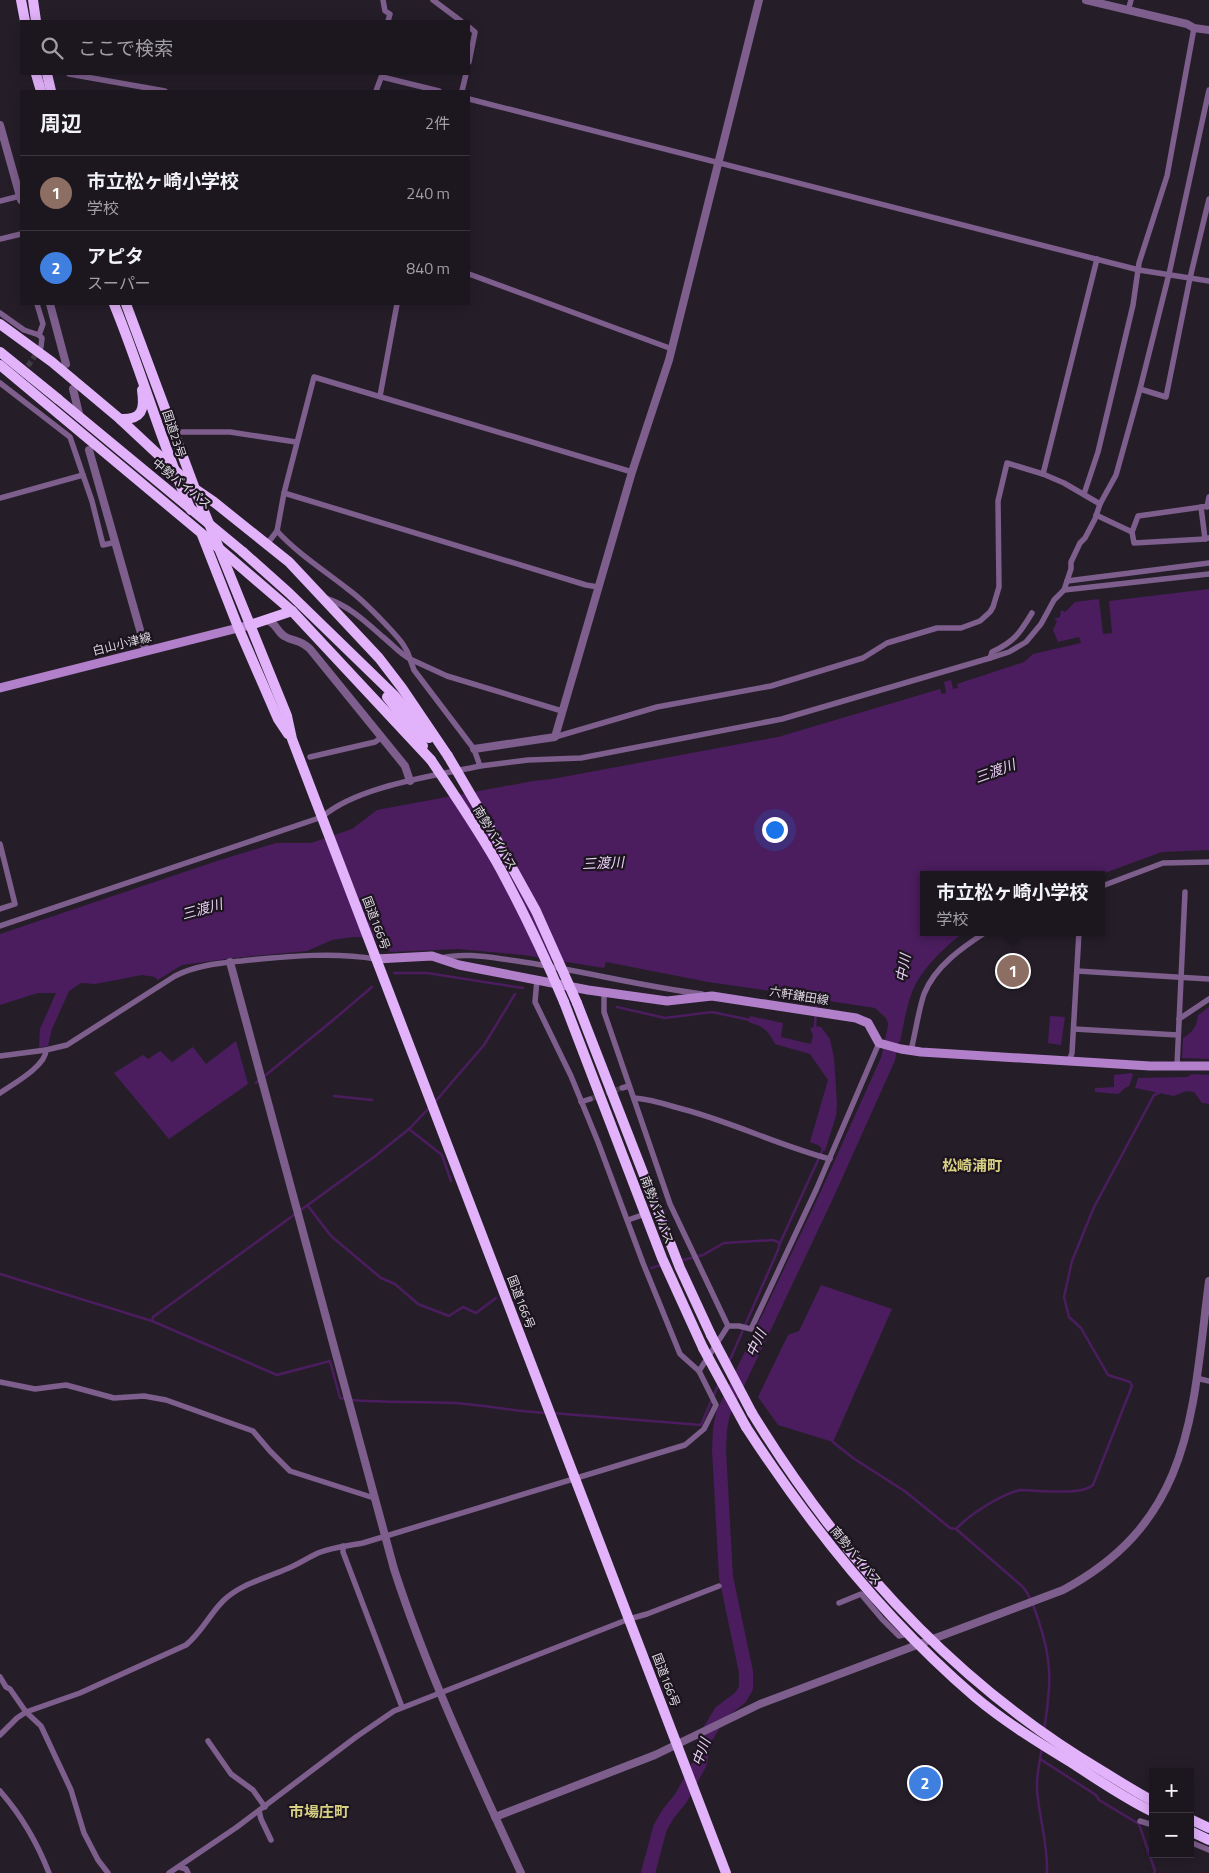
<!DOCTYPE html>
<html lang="ja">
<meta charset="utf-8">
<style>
:root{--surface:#1c161f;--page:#251f28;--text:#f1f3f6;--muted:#a09fa4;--line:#3a353d;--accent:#1a73e8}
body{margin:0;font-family:"Titillium Web","Noto Sans JP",sans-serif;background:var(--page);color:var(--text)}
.controls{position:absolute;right:15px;bottom:15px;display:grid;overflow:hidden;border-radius:0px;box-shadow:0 2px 12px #0003}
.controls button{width:45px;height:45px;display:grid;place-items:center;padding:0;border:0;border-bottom:1px solid var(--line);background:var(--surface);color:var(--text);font:25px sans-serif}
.you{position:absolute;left:774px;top:829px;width:18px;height:18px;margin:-12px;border:4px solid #fff;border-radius:50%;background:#1a73e8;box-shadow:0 0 0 8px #1a73e833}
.badge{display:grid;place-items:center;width:32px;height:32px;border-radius:50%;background:var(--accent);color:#fff;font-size:16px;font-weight:700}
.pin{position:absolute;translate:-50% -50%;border:2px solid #fff;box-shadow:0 1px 5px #0006}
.popup{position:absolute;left:920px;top:871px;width:185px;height:65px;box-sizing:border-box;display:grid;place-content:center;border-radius:0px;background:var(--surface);filter:drop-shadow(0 1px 4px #0005);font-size:16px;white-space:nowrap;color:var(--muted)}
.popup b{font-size:19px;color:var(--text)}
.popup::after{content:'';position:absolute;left:50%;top:100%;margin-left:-10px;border:10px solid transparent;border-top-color:var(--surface)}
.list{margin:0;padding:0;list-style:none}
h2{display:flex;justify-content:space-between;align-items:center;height:65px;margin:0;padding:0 20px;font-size:21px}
h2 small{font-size:16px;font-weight:400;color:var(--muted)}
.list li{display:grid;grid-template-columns:32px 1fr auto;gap:15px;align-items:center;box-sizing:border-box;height:75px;padding:0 20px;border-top:1px solid var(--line)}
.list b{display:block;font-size:19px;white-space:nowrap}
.list p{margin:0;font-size:16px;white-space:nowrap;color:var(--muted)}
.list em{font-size:16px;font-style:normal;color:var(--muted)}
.icon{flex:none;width:28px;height:28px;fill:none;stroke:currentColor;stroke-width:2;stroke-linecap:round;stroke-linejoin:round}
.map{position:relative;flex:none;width:1209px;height:1873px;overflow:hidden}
.search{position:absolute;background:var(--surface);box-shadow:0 2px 12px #0003;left:20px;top:20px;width:450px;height:55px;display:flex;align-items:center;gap:12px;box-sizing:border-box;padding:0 18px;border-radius:0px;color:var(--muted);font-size:19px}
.panel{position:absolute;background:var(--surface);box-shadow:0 2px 12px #0003;left:20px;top:90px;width:450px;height:215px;border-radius:0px}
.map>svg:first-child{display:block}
.water{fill:#4b1d5e}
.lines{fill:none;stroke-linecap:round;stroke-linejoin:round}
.stream{stroke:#4b1d5e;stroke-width:2.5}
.river{stroke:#4b1d5e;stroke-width:14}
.minor-tunnel{stroke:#413a45;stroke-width:5.5;stroke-dasharray:5.5 3;stroke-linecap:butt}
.minor{stroke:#7d5e8c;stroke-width:5.5}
.tertiary{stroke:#7d5e8c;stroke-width:8}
.secondary{stroke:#b280cb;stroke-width:9}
.trunk{stroke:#e2b2fa;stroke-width:10}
.trunk-bridge{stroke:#e2b2fa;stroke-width:10}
.labels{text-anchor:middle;stroke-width:4.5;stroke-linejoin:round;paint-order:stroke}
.street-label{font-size:12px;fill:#ded9e1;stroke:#1c151f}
.water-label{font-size:14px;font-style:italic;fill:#ead1f7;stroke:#1c151f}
.quarter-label{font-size:15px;font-weight:bold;fill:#d7d082;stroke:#1c151f}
</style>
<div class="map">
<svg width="1209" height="1873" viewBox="0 0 1209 1873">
<rect width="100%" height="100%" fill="#251e29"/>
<g class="water">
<path d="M1209 589V850L1162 852 1099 875H924V932H964C946 946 928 963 916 983 907 1001 904 1023 900 1042L887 1039 889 1026 886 1018 875 1008 822 1000 821 1007 811 1005 812 997 708 982 606 962 604 968 523 955 458 949 391 952 383 947 380 938 353 937 332 940 307 951 233 958 182 965 158 980 155 977 142 975 95 984 81 983 69 991 52 1029 48 1046 39 1048 40 1029 56 993H38L0 1005V934L217 861 276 843H311L352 829 377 810 533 781 552 779 778 737 940 689 942 694 946 693 944 682 951 680 953 689 958 688 957 684 1024 662 1033 654 1081 643 1079 637 1058 642 1053 630 1057 621 1054 619 1060 617 1061 610 1065 612 1075 602 1099 599 1103 634 1112 633 1109 601Z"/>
<path d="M1209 1007V1059L1182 1058 1183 1038C1193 1032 1197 1026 1198 1015Z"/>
<path d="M750 1016 783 1023 781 1037 811 1044 813 1035 810 1029 815 1026 821 1027 830 1039 834 1058 837 1103 836 1116 825 1151 818 1145 810 1142 828 1080 810 1054 775 1044C767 1029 764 1027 748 1022Z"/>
<path d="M1050 1016 1065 1017 1061 1045 1048 1043Z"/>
<path d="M236 1041 248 1084 169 1139 114 1073 143 1055 148 1059 160 1051 172 1062 193 1047 206 1064Z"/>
<path d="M1131 1073 1133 1075 1129 1086 1125 1088 1118 1094 1095 1092V1088L1114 1087V1075Z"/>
<path d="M1192 1074 1209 1075V1104L1202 1103 1194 1092 1186 1091 1174 1096 1135 1088 1138 1078 1187 1077Z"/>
<path d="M821 1285 892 1309 833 1442 778 1425 758 1397 788 1335 799 1331Z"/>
</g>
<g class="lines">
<g class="stream">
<path d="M394 973H427L523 988"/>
<path d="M617 1007 665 1018 712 1012 750 1020"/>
<path d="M815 1028 816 1004"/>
<path d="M256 1083 332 1021 372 987"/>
<path d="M334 1096 372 1100"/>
<path d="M434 1103 484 1045 515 994"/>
<path d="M409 1129 442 1155 451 1181"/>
<path d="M308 1206 331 1236 381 1278 395 1284 418 1304 449 1316 463 1307 476 1313 496 1298"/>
<path d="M679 1261 703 1255 724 1243 773 1240 780 1243 823 1149"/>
<path d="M651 1268 662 1265"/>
<path d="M0 1274 152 1321 277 1375 330 1361 340 1398 346 1399"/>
<path d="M152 1321 153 1317 374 1157 409 1129 430 1107"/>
<path d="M729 1362 778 1250 780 1243"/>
<path d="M351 1400C386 1403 420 1401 455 1403 486 1405 516 1412 547 1413"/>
<path d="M552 1413 701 1425 719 1383"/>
<path d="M833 1442 853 1458 906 1492 950 1528 956 1529 1023 1587C1031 1597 1034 1607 1038 1619 1053 1662 1051 1686 1044 1730"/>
<path d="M956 1529C970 1514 1000 1495 1020 1490 1038 1490 1081 1496 1093 1485L1132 1386 1130 1382 1108 1375 1081 1328 1069 1317 1064 1297 1072 1261 1094 1207 1154 1095 1159 1093"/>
<path d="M1042 1748C1039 1765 1035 1782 1038 1799 1041 1824 1048 1847 1047 1873"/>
<path d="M1040 1759 1096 1795 1099 1800 1139 1824 1155 1871 1154 1873"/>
</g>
<path class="river" d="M648 1873 660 1828 668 1814 681 1798 700 1763 704 1740 721 1712 740 1698 746 1688V1672L726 1577 719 1450 720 1429 723 1414 826 1197 888 1059 896 1022"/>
<g class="minor-tunnel">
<path d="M23 373 39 350"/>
<path d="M590 1099 622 1088"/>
</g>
<g class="minor">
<path d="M383 0 385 11 390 14 388 21"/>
<path d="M433 0 461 21"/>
<path d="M1128 11 1131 0"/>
<path d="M469 27 475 32 469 62"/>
<path d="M69 74 165 91"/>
<path d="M382 77 439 91"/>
<path d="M376 91 382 75"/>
<path d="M462 91 466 74"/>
<path d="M469 99 1139 270 1209 281"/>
<path d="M0 201 20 196"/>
<path d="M0 239 21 234"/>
<path d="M469 274 672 349"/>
<path d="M37 304 43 324 39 335"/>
<path d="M0 313 24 330 39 335 42 338 41 347"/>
<path d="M0 383 70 437 83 475"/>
<path d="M1140 389 1166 397 1190 278 1209 199"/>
<path d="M380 396 397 304"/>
<path d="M174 432H230L296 442"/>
<path d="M1043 474 1097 259"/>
<path d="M284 493 586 585 598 587"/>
<path d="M1084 494 1098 452 1133 305 1139 263 1167 176 1194 28"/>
<path d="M0 498 83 475 92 501 103 545 116 542"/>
<path d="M1201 507 1205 539 1209 538"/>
<path d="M1207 507 1209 497"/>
<path d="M1096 515 1132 532 1138 516 1209 506"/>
<path d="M277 531C298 554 325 571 349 590 364 601 378 616 391 630 399 639 407 647 410 659L447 676 562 711"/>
<path d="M1132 532 1134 543 1205 539"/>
<path d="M267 544 277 531 284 493 314 377 632 472"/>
<path d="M1067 581 1209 563"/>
<path d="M1064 590 1209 574"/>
<path d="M990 658 992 652C1014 642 1020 633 1032 613"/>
<path d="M555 737 657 707 771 686 863 658 887 643 937 628H961L980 621 990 612 993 607 999 587 998 501 1007 463 1043 474 1064 483 1100 504"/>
<path d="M310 757 375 742 382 737"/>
<path d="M480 766 528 760 581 758 782 719 990 658 1009 652 1026 642 1041 624 1054 600 1064 590 1071 569V562L1080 543 1085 538 1095 519 1100 504 1116 475 1140 389 1169 274 1209 90"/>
<path d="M0 844 15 904 0 909"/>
<path d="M1102 886 1163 863 1209 862"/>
<path d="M0 926 322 817C357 786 434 776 480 766L474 749 414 670 410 659C399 653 393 645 383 637 365 621 348 605 325 598"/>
<path d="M441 958C466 952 492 958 517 961 579 970 640 986 702 994"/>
<path d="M1077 971 1209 979"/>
<path d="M537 979 535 1002 571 1076 598 1142 643 1263 680 1354 699 1371"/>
<path d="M604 992V1012L670 1204 728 1326"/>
<path d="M1179 1019 1209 999"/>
<path d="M1074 1029 1178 1035"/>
<path d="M911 1050C916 1031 918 1012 924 994 935 966 963 947 986 932"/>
<path d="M0 1056 46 1050 67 1045 175 976C198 964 225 963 250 960 291 956 335 952 376 959"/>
<path d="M1069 1061 1072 1053 1079 932"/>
<path d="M1177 1066 1185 892"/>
<path d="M622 1088 629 1086"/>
<path d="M0 1093C13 1084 46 1066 46 1050"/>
<path d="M634 1098C648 1099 662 1103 675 1107 728 1120 777 1145 830 1159"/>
<path d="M581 1102 590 1099"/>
<path d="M628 1220 645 1214"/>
<path d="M1196 1378 1209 1381"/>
<path d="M0 1382 35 1389 66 1385 114 1398 144 1396 166 1400 253 1431 270 1451 290 1471 374 1498"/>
<path d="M343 1546V1552L402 1707"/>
<path d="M839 1603 861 1594 882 1619 899 1636 907 1634"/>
<path d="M0 1677 6 1687 10 1689 26 1712 41 1726 71 1790 84 1833 98 1860 108 1873"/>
<path d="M0 1735 17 1718 26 1712 80 1693 186 1645C202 1632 209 1615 223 1601 239 1585 263 1579 284 1570 296 1566 307 1558 318 1553 333 1547 348 1546 363 1543L685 1445 704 1429 716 1405 699 1371 728 1326H739L751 1329 816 1190 879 1043"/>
<path d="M208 1741 231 1774 253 1790 265 1807"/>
<path d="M0 1791C22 1816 37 1842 49 1873"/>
<path d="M259 1811 261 1819 271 1840"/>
<path d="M1140 1821 1153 1825"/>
<path d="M1190 1842 1209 1850"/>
<path d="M179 1867 186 1869 188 1873"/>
<path d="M169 1873 237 1827 356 1737 394 1711 629 1619 647 1614 719 1586"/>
</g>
<g class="tertiary">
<path d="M1086 0 1187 24 1194 28 1209 30"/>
<path d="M0 125 21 200"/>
<path d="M50 304 66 364"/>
<path d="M73 389 80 418"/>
<path d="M89 450 146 651"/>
<path d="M266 620C277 623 276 631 284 636 293 642 299 638 310 649L405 766 410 781"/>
<path d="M474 749 555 737 632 472 669 360 759 0"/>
<path d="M230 962 394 1569C428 1674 475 1773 521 1873"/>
<path d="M495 1817 655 1755 760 1704 1063 1590C1194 1520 1192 1411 1209 1281"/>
</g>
<g class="secondary">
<path d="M0 688 250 625"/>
<path d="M376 959 432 956 459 965 588 990 667 1001 712 996 856 1018 868 1023 879 1043 901 1049 921 1052 1150 1066H1209"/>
</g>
<g class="trunk">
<path d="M21 0 25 21"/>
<path d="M33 0 36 21"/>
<path d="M36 74 41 91"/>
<path d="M47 74 51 91"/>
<path d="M114 304C142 372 161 443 191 510"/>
<path d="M126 304 195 489 287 716 292 739 726 1873"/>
<path d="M0 324 52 362 120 419 195 489 214 502 289 562 379 658 402 688 448 756"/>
<path d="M0 352 58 399"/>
<path d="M0 365 200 532 292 611 431 760"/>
<path d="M120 419C142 420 145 410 142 390"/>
<path d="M202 535 238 627 278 719 288 734"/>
<path d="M243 552 289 593 394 695 429 738"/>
<path d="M250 625 292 611"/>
<path d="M387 697 413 730 423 746"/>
<path d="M564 1002 662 1258 703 1348"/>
<path d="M577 1003 680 1268 711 1335"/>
<path d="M752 1413C841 1558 956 1685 1104 1772 1120 1782 1136 1792 1153 1801"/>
<path d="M746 1427C811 1527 884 1619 975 1697 1005 1722 1039 1743 1072 1763 1098 1780 1124 1798 1153 1812"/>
<path d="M1190 1819 1209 1828"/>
<path d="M1190 1831 1209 1840"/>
</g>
<g class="trunk-bridge">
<path d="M58 399 243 552"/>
<path d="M448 756 488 824 536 911 577 1003"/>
<path d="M431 760C455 796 480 832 501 870 524 913 545 957 564 1002"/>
<path d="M711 1335 752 1413"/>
<path d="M703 1348 746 1427"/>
</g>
</g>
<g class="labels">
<g class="street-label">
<text transform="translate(174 434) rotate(72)" y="4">国道23号</text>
<text transform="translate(182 484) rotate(39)" y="4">中勢バイパス</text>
<text transform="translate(122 644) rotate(-14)" y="4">白山小津線</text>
<text transform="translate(495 838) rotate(59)" y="4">南勢バイパス</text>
<text transform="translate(376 923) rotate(69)" y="4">国道166号</text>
<text transform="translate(799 996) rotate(9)" y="4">六軒鎌田線</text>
<text transform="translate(657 1210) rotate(69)" y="4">南勢バイパス</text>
<text transform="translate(521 1302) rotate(69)" y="4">国道166号</text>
<text transform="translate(856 1556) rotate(50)" y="4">南勢バイパス</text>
<text transform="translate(666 1680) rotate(69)" y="4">国道166号</text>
</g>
<g class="water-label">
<text transform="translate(995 771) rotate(-20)" y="5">三渡川</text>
<text transform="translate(603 863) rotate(-3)" y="5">三渡川</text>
<text transform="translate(202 909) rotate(-16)" y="5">三渡川</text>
<text transform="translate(903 968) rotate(-80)" y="5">中川</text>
<text transform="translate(756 1343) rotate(-65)" y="5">中川</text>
<text transform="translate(701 1752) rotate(-70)" y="5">中川</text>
</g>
<g class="quarter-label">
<text x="972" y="1171">松崎浦町</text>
<text x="319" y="1817">市場庄町</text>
</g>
</g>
</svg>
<div class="controls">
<button>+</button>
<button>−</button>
</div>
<div class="you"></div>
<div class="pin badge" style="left:1013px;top:971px;background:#8d6e63">1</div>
<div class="popup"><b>市立松ヶ崎小学校</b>学校</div>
<div class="pin badge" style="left:925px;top:1783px;background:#3f7fe0">2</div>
<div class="search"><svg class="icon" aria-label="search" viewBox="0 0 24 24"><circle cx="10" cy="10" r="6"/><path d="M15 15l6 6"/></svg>ここで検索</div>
<section class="panel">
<h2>周辺<small>2件</small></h2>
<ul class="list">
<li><span class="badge" style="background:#8d6e63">1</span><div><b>市立松ヶ崎小学校</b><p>学校</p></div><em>240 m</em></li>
<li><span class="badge" style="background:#3f7fe0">2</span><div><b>アピタ</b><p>スーパー</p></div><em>840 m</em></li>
</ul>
</section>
</div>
